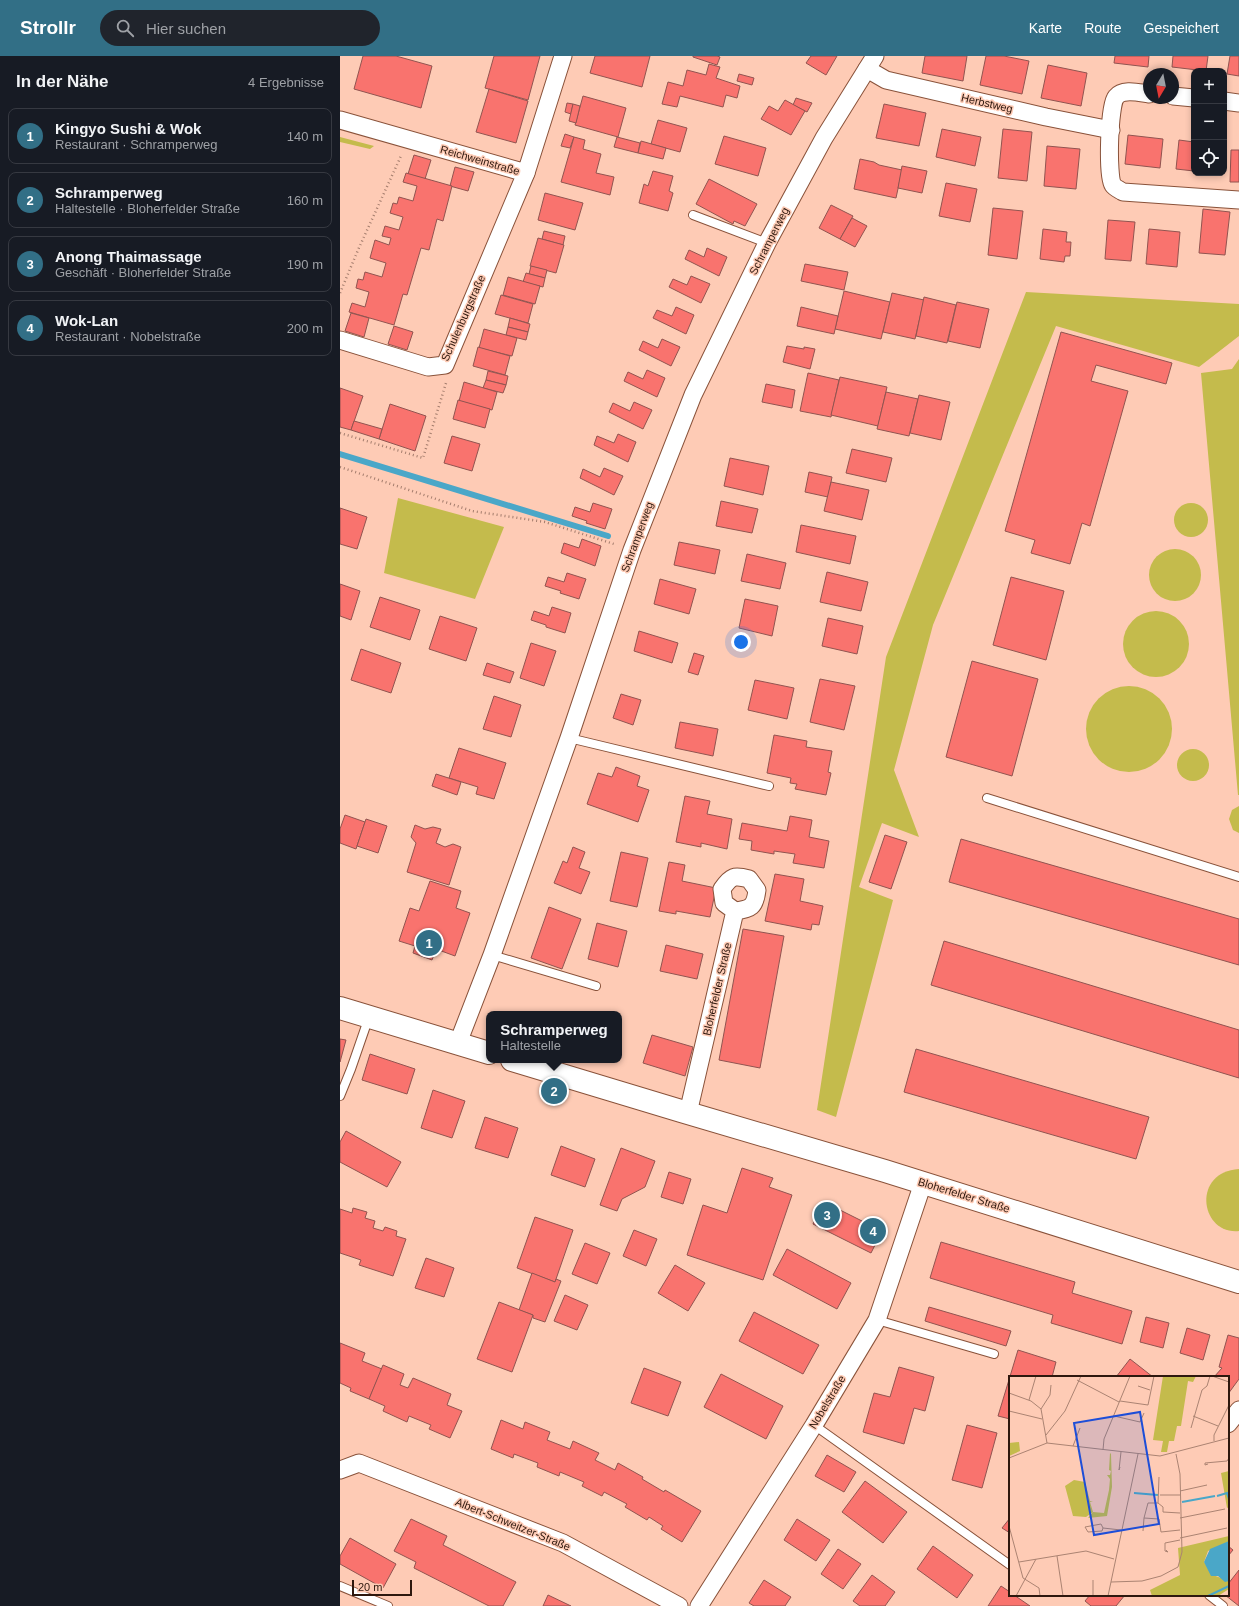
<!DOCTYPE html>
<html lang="de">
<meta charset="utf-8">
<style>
:root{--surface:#171b24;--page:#20242c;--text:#f1f3f6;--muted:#9ea1a6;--line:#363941;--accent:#326f86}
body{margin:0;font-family:Helvetica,sans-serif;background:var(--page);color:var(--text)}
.controls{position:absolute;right:12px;top:12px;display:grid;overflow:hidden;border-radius:8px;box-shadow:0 2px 6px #0003}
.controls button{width:36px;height:36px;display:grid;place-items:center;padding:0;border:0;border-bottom:1px solid var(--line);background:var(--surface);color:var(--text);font:20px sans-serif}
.compass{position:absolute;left:803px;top:12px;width:36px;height:36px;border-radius:50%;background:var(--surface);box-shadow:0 2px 6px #0003;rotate:190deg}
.scale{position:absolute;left:12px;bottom:10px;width:60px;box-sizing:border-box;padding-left:4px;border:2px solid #2e180e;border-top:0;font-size:11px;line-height:14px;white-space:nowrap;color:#2e180e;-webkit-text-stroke:3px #fecbb5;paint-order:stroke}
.you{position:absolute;left:401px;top:586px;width:14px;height:14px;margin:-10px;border:3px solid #fff;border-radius:50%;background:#1a73e8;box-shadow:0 0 0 6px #1a73e833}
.badge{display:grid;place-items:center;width:26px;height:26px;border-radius:50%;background:var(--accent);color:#fff;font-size:13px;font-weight:700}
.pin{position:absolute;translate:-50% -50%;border:2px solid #fff;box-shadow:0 1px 4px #0006}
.popup{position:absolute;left:146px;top:955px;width:136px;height:52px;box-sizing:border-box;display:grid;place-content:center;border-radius:8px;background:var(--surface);filter:drop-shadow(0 1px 3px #0005);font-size:13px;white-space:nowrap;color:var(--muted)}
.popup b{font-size:15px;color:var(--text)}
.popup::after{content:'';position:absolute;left:50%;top:100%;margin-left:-8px;border:8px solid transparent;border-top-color:var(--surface)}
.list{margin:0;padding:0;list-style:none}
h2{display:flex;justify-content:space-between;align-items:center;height:52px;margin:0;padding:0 16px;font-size:17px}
h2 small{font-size:13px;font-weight:400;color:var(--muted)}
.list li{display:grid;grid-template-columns:26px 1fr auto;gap:12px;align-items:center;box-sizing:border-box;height:56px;margin:0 8px 8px;padding:0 8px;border:1px solid var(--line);border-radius:8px}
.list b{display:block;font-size:15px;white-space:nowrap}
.list p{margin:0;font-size:13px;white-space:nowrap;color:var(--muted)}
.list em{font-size:13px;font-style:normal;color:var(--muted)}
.icon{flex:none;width:22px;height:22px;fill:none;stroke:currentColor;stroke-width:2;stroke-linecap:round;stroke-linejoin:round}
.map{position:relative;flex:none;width:899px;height:1550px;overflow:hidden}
header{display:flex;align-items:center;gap:24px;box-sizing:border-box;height:56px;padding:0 20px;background:var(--accent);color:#fff}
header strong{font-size:19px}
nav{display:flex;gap:22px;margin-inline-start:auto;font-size:14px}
.search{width:280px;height:36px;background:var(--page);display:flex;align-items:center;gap:10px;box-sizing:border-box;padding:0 14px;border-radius:22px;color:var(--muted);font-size:15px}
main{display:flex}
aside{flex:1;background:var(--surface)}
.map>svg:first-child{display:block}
.green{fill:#c4bb4c}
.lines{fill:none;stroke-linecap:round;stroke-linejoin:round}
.stream{stroke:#4aa7c8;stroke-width:6}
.building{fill:#f9736e;stroke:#915450}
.lane-casing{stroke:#89523a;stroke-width:10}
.street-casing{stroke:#89523a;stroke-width:19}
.secondary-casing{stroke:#89523a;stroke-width:24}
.path{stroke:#a47d6d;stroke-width:2.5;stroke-dasharray:1 3;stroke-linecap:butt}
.lane{stroke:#fff;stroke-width:8}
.street{stroke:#fff;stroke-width:17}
.secondary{stroke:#fff;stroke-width:22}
.labels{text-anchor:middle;stroke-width:3;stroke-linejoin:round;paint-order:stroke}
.street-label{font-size:11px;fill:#2e180e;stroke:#fecbb5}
.inset-river{fill:none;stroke:#4aa7c8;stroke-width:2}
.inset-road{fill:none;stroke:#ab8372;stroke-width:1}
.view{fill:#1d4ed8;fill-opacity:0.15;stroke:#1d4ed8;stroke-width:2}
.inset-edge{fill:none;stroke:#2e180e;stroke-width:2}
</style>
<header>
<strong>Strollr</strong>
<div class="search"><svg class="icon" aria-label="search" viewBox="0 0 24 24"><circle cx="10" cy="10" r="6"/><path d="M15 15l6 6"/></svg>Hier suchen</div>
<nav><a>Karte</a><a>Route</a><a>Gespeichert</a></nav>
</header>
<main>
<aside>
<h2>In der Nähe<small>4 Ergebnisse</small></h2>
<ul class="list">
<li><span class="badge">1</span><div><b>Kingyo Sushi &amp; Wok</b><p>Restaurant · Schramperweg</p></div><em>140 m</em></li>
<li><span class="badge">2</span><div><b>Schramperweg</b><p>Haltestelle · Bloherfelder Straße</p></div><em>160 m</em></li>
<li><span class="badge">3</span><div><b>Anong Thaimassage</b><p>Geschäft · Bloherfelder Straße</p></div><em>190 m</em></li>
<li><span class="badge">4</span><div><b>Wok-Lan</b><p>Restaurant · Nobelstraße</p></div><em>200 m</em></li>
</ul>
</aside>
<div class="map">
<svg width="899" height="1550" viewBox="0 0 899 1550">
<rect width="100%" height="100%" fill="#fecbb5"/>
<g class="green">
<path d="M0 81 34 90 30 93 0 86Z"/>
<path d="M686 236 899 248V280L859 311 716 270 593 569 554 714 579 781 542 767 519 831 553 844 496 1061 477 1054 546 601Z"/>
<path d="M899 303V739H898L861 317 892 313Z"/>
<path d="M58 442 164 471 135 543 44 517Z"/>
<circle cx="851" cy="464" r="17"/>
<circle cx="835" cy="519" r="26"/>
<circle cx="816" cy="588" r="33"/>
<circle cx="789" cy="673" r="43"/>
<circle cx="853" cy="709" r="16"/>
<path d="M899 750V777L893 774 889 763 892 754Z"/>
<path d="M899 1113V1175C860 1179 851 1116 899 1113Z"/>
</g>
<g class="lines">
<path class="stream" d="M0 398 268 480"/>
</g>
<g class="building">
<path d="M23 0H56L92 10 81 52 14 33Z"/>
<path d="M154 0H200L188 44 145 32Z"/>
<path d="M255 0H310L302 31 250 17Z"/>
<path d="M353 0H377L380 1 377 9 353 1Z"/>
<path d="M471 0H497L486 19 466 7Z"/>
<path d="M585 0H627L623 25 582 17Z"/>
<path d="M646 0H664L689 5 682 38 640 29Z"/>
<path d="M775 0H809L808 11 774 7Z"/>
<path d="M833 0H868L866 15 832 11Z"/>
<path d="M890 0H899V20L887 18Z"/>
<path d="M369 8 380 11 376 22 400 30 397 42 386 39 383 51 340 40 337 51 322 48 328 26 343 30 347 14 366 19Z"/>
<path d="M708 9 747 17 741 50 701 42Z"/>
<path d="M399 18 414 22 412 29 397 25Z"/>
<path d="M149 33 188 45 176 87 136 76Z"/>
<path d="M243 40 286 52 278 81 235 69Z"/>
<path d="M456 42 472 47 467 56 453 49Z"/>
<path d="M445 44 465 55 451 79 421 63 429 50 438 55Z"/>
<path d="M227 47 233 48 231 58 225 56Z"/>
<path d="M233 48 240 50 236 67 229 65Z"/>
<path d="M544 48 586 57 579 90 536 82Z"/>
<path d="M318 64 347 72 340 96 311 88Z"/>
<path d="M602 73 641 81 635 110 596 101Z"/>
<path d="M663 73 692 76 687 125 658 122Z"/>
<path d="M225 78 234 81 230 92 221 90Z"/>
<path d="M788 79 823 83 820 112 785 108Z"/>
<path d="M384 80 426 92 418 120 375 108Z"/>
<path d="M234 81 245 84 243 93 261 98 256 117 274 121 270 139 221 126Z"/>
<path d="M277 81 300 87 298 97 274 91Z"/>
<path d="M839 84 854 86V115L836 113Z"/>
<path d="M301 85 326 92 323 103 298 97Z"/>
<path d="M707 90 740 93 736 133 704 130Z"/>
<path d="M891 94H899V126H890Z"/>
<path d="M74 99 91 104 85 123 68 118Z"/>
<path d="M520 103 534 106 539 109 562 114 556 142 514 133Z"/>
<path d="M562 110 587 115 582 137 558 132Z"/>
<path d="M115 111 134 116 128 135 110 130Z"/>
<path d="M313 115 333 120 329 135 333 137 328 155 299 147 304 128 308 130Z"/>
<path d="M66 117 112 130 103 165 97 163 89 194 81 192 67 239 63 238 54 269 9 256 12 247 25 251 29 236 16 232 18 223 23 224 25 216 42 221 46 207 30 202 35 184 49 189 51 182 42 180 45 170 59 174 63 161 50 157 53 147 57 148 59 141 73 145 77 130 63 126Z"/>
<path d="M369 123 417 148 405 170 394 165 393 168 356 148Z"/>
<path d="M606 127 637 133 630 166 599 160Z"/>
<path d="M205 137 243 147 235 174 198 164Z"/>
<path d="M491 149 513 160 500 183 479 172Z"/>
<path d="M653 152 683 155 677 203 648 199Z"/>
<path d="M863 153 890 156 885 199 859 197Z"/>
<path d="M512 162 527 170 515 191 500 183Z"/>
<path d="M768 164 795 166 791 205 765 203Z"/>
<path d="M703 173 727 176 726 186H731L730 200H725L724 206 700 203Z"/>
<path d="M809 173 840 176 837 211 806 208Z"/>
<path d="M204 175 225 180 223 189 202 183Z"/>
<path d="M198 182 224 189 216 217 190 210Z"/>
<path d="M367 192 387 201 379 220 345 203 349 194 364 201Z"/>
<path d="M465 208 508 216 504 234 461 225Z"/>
<path d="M191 210 207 214 205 222 189 218Z"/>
<path d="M186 217 205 222 203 231 183 226Z"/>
<path d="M351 220 370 228 361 247 329 231 333 223 347 229Z"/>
<path d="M168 221 200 230 195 248 163 239Z"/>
<path d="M504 235 550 246 541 283 495 273Z"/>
<path d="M552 237 584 244 575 283 543 276Z"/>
<path d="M161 239 193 248 188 267 155 258Z"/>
<path d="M584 241 616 249 607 287 576 280Z"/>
<path d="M617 246 649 253 640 292 608 285Z"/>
<path d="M336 251 354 259 346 278 313 262 317 254 332 260Z"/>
<path d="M461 251 498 260 494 278 457 270Z"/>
<path d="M11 257 29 262 24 281 5 275Z"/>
<path d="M170 262 190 268 188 276 168 271Z"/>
<path d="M54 270 73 276 67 294 48 288Z"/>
<path d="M168 271 188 276 186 284 166 279Z"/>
<path d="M144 273 177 282 172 300 139 292Z"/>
<path d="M721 276 832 307 826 328 756 309 751 325 788 335 750 470 742 467 730 508 691 497 695 484 665 475Z"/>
<path d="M322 283 340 291 331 310 299 294 303 285 318 292Z"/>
<path d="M447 290 464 293V291L475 293 470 313 443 306Z"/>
<path d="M138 291 170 300 165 319 133 310Z"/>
<path d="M307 314 325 322 317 341 284 325 288 316 303 323Z"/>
<path d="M148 315 168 320 166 329 146 324Z"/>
<path d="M468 317 499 324 491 361 460 355Z"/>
<path d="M500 321 547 331 538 370 491 359Z"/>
<path d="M146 324 166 329 163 337 143 332Z"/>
<path d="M124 326 157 336 152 354 119 345Z"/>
<path d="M426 328 455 334 452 352 422 346Z"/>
<path d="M0 332 23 340 11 374 0 371Z"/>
<path d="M546 336 578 343 569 380 537 373Z"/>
<path d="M579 339 610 346 601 384 570 377Z"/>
<path d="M118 344 150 353 145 372 113 363Z"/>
<path d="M294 346 312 354 303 373 269 356 273 347 290 355Z"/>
<path d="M50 348 86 360 75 395 39 383Z"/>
<path d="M14 365 42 373 39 383 11 374Z"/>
<path d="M278 378 296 386 288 406 254 389 257 380 274 387Z"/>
<path d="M112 380 140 388 132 415 104 407Z"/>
<path d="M512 393 552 402 546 426 506 417Z"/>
<path d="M390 402 429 410 423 439 384 430Z"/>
<path d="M264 412 283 420 274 439 240 422 243 413 260 421Z"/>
<path d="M469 416 492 421 488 441 465 436Z"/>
<path d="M491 426 529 434 522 464 484 455Z"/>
<path d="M381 445 418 453 412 477 376 470Z"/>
<path d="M253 447 272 453 265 473 246 467 247 465 232 460 235 451 250 456Z"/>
<path d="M0 452 27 461 17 493 0 488Z"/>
<path d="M461 469 516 480 510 508 456 496Z"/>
<path d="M242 483 261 490 255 510 221 497 224 487 239 492Z"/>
<path d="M339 486 380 494 375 518 334 509Z"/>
<path d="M407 498 446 507 440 533 401 525Z"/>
<path d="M487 516 528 526 521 555 480 546Z"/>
<path d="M227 517 246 523 239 543 220 537 221 535 205 530 208 521 224 526Z"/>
<path d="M671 521 724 535 706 604 653 589Z"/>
<path d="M320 523 356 533 349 558 314 548Z"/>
<path d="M0 528 20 535 11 564 0 560Z"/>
<path d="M40 541 80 554 70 584 30 571Z"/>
<path d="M405 543 438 550 432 580 399 572Z"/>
<path d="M212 551 231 557 225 577 206 571V569L191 564 194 555 209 560Z"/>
<path d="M100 560 137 572 126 605 89 593Z"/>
<path d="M488 562 523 570 517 598 482 590Z"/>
<path d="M299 575 338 587 332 607 294 595Z"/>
<path d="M191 587 216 595 204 630 180 622Z"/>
<path d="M21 593 61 607 51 637 11 624Z"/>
<path d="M354 597 364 600 358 619 348 616Z"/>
<path d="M632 605 698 623 672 720 606 701Z"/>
<path d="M147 607 174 616 170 627 143 619Z"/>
<path d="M480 623 515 630 504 674 470 666Z"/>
<path d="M415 624 454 632 447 663 408 654Z"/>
<path d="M281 638 301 644 293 669 273 662Z"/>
<path d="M154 640 181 649 171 681 143 673Z"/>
<path d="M340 666 378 673 373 700 335 692Z"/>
<path d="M434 679 467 685 466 691 492 695 488 716 491 717 486 739 455 733 457 728 450 727 451 722 427 717Z"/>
<path d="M119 692 166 707 154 743 136 738 138 731 109 722Z"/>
<path d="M276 711 300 720 297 730 309 734 298 766 247 748 258 717 272 721Z"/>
<path d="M96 718 121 726 117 739 92 730Z"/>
<path d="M345 740 370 745 367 758 392 763 387 793 361 787V791L336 786Z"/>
<path d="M5 759 25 766 16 793 0 787V773Z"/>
<path d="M450 760 472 764 469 781 489 785 484 812 453 807 455 798 434 795V798L411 794 412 785 399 783 402 767 447 775Z"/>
<path d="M26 763 47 770 38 797 17 790Z"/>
<path d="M75 769 85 773 93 771 101 773 96 787 105 791 113 788 121 791 109 829 67 816 76 787 71 781Z"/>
<path d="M545 779 567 786 551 833 529 826Z"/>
<path d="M621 783 899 863V909L609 826Z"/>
<path d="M233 791 245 796 239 812 250 816 241 838 214 827 223 805 227 807Z"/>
<path d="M281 796 308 802 297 851 270 845Z"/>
<path d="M329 806 345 809 342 825 376 832 370 861 336 855V858L319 855Z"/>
<path d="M435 818 464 823 460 845 483 850 479 869 472 868 471 874 425 865Z"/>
<path d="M90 825 121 835 116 852 130 857 115 900 96 893 92 904 73 897 75 890 59 885 70 852 79 855Z"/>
<path d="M209 851 241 863 222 913 191 902Z"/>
<path d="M257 867 287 875 278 911 248 903Z"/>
<path d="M403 873 444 880 420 1012 379 1004Z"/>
<path d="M604 885 899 974V1022L591 929Z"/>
<path d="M326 889 363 898 357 923 320 915Z"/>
<path d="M312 979 353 991 345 1020 303 1007Z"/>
<path d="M0 983 6 984 0 1006Z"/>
<path d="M576 993 809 1061 796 1103 564 1036Z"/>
<path d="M30 998 75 1013 67 1038 22 1024Z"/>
<path d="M93 1034 125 1045 112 1082 81 1072Z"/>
<path d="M145 1061 178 1072 168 1102 135 1092Z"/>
<path d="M6 1075 61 1106 47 1131 0 1106V1086Z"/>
<path d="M221 1090 255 1103 245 1131 211 1119Z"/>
<path d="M281 1092 315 1105 305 1131 282 1143 277 1155 260 1149Z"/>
<path d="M402 1112 433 1122 429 1131 452 1139 423 1224 347 1199 363 1149 387 1157Z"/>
<path d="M329 1116 351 1123 343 1148 321 1141Z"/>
<path d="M484 1146 542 1175 531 1197 473 1168Z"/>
<path d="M13 1152 27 1156 25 1162 35 1165 33 1172 43 1175 45 1171 57 1175 56 1180 66 1183 53 1220 19 1209 21 1204 0 1197V1153L12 1157Z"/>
<path d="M195 1161 233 1174 215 1226 177 1212Z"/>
<path d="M294 1174 317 1183 306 1210 283 1200Z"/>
<path d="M601 1186 735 1226 732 1237 792 1255 782 1288 711 1267 713 1259 590 1222Z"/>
<path d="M245 1187 270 1197 257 1228 232 1218Z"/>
<path d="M447 1193 511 1227 497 1253 433 1219Z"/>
<path d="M86 1202 114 1212 104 1241 75 1232Z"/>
<path d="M335 1209 365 1227 348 1255 318 1237Z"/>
<path d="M192 1217 215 1226 216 1223 221 1225 205 1266 193 1262V1259L179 1254Z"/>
<path d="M225 1239 248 1249 237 1274 214 1265Z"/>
<path d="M159 1246 193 1259 172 1316 137 1303Z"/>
<path d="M589 1251 671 1275 666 1290 585 1265Z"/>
<path d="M414 1256 479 1289 463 1318 399 1285Z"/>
<path d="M806 1261 829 1267 823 1292 800 1286Z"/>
<path d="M847 1272 870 1279 863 1304 840 1297Z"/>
<path d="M888 1279 899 1282V1323L888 1338V1321H874L882 1312 879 1311Z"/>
<path d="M0 1287 25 1297 22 1305 42 1313 29 1343 10 1335 11 1332 0 1327Z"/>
<path d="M678 1294 716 1306 712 1321H670V1363L658 1360Z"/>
<path d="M790 1303 813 1321H776Z"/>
<path d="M43 1309 64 1318 60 1329 68 1332 73 1322 111 1338 107 1349 122 1355 110 1382 89 1373 91 1369 69 1360 67 1366 43 1355 45 1350 29 1343Z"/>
<path d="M559 1311 594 1321 585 1355 574 1352 564 1388 523 1376 534 1337 550 1341Z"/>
<path d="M304 1312 341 1326 328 1360 291 1347Z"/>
<path d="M381 1318 443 1350 426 1383 364 1351Z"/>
<path d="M161 1364 183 1373 185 1366 210 1376 207 1384 230 1393 233 1385 259 1397 255 1404 275 1414 278 1407 303 1421 302 1423 324 1436 325 1434 361 1455 342 1486 321 1473 323 1470 309 1461 307 1464 285 1451 287 1448 264 1436 262 1440 242 1430 244 1426 220 1416 219 1420 197 1411 198 1407 174 1398 173 1402 151 1393Z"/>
<path d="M627 1369 657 1377 642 1432 612 1424Z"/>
<path d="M487 1399 516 1416 504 1436 475 1420Z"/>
<path d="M525 1425 567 1456 543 1487 502 1456Z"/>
<path d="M670 1462V1477L662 1472Z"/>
<path d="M71 1463 107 1480 103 1489 176 1526 163 1550H149L74 1512 76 1506 54 1495Z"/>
<path d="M457 1463 490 1484 476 1505 444 1484Z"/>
<path d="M10 1482 56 1508 43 1532 0 1508V1500Z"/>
<path d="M593 1490 633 1519 617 1542 577 1513Z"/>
<path d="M888 1490 893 1494 888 1500Z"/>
<path d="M498 1493 521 1508 503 1533 481 1518Z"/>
<path d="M899 1514V1550L885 1539H888V1528Z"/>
<path d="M532 1519 555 1536 545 1550H520L513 1545Z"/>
<path d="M424 1524 451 1541 445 1550H414L409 1547Z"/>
<path d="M661 1530 670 1536V1539H674L690 1550H648Z"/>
<path d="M208 1539 231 1550H203Z"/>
<path d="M750 1539H785L776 1550H751L745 1545Z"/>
</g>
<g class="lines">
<g class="lane-casing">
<g id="lane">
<path d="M353 159 427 187"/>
<path d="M229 682 429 730"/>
<path d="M647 742 899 821"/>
<path d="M152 899 256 930"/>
<path d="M0 1040 11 1013 29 961"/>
<path d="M537 1264 654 1298"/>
<path d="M474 1369 670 1509"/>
<path d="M0 1530 48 1550"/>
<path d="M869 1539 883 1550"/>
</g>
</g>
<g class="street-casing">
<g id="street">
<path d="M527 13 546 24 706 61 771 74"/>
<path d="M809 38C800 37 783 32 776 41 769 49 767 120 773 129 775 132 780 134 783 136L899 144"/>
<path d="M833 40 854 42"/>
<path d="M884 45 899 47"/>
<path d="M0 64 186 117 223 0"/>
<path d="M0 284 88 311 105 309 186 117"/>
<path d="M118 987 152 899 229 682 292 494 353 339 427 187 484 82 535 0"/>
<path d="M348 1057 395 855C411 853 415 851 417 834L409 823C394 819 391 820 382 833L384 847 395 855"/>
<path d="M888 1368 899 1354"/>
<path d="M0 1414 19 1407 223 1487 339 1550"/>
<path d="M359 1550 474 1369 537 1264 583 1127"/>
</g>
</g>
<g class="secondary-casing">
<g id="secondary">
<path d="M0 952 149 997"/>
<path d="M172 1004 341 1055 545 1115 899 1226"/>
</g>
</g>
<g class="path">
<path d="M0 237 18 194 61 100"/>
<path d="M0 377 83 402 106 327"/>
<path d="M0 411 132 455 205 466 274 488"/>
</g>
<use href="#lane" class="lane"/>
<use href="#street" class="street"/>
<use href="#secondary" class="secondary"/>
</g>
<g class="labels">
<g class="street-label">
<text transform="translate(647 47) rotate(13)" y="4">Herbstweg</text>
<text transform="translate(140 104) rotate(16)" y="4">Reichweinstraße</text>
<text transform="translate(429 185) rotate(-63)" y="4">Schramperweg</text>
<text transform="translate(123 262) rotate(-66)" y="4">Schulenburgstraße</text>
<text transform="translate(297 481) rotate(-70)" y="4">Schramperweg</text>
<text transform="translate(377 933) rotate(-77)" y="4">Bloherfelder Straße</text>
<text transform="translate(624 1139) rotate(17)" y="4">Bloherfelder Straße</text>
<text transform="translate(487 1346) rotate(-59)" y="4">Nobelstraße</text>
<text transform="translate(173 1468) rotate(22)" y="4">Albert-Schweitzer-Straße</text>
</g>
</g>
<g transform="translate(669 1320)">
<rect width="220" height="220" fill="#fecbb5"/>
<path d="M154 0H187L184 6 179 5 172 50H168L165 65H160L158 76H152L154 65 144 64ZM10 66 11 75 0 80V67ZM101 77 102 78 103 111 98 140 79 142 84 136 95 137 100 114 101 103 98 99H101L102 95 100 94ZM220 95V131L218 132 212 97ZM65 104 76 106 81 125H84L81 126 84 136 77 141 64 140 56 110ZM220 160 219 167 199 175 195 186 204 199 220 205V213L209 220H143L141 214 171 199 169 172Z" fill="#c4bb4c"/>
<path d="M220 165V205L216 206 209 200H202L195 186 201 173Z" fill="#4aa7c8"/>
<path class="inset-river" d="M125 117 149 119M208 120 218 117 220 123M173 126 206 120M199 220 220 210"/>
<path class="inset-road" d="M203 0 220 6M68 4 110 26M129 10 141 14M0 17 22 25 32 33 38 67M20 24 27 0M111 25 139 29 145 0M32 33 41 19 42 9M0 35 33 43M105 40 131 46 135 37M184 40 209 50M182 52 193 14 198 10 201 0M37 59 56 35 72 0M205 65V59L220 29M64 70 71 52M94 74 95 63 121 0M0 82 38 67 151 80 220 62M199 88 196 89V87L218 85 220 82M111 91 110 94 112 76M171 115 198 109M151 119H171M149 127 154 131V136L171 137M149 127 150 101M135 142 139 127H149M171 142 216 133M0 150 14 202 30 212 31 220M94 152 93 155 79 156 76 151 92 148 94 152 112 154M134 155 135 142 150 143 152 156 171 154M171 162 218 152M157 174 159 176 156 175V167L171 164M48 180 54 220M10 186 77 175 105 183M84 204V220M102 206 133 205 152 200 169 191 173 176 171 98 167 78M7 220 27 183M99 220 129 78"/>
<path class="view" d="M131 36 150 148 85 159 65 47Z"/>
<rect width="220" height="220" class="inset-edge"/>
</g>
</svg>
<div class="controls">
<button>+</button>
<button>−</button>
<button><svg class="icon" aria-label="locate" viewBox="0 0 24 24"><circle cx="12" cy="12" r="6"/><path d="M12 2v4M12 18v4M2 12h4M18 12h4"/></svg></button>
</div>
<svg class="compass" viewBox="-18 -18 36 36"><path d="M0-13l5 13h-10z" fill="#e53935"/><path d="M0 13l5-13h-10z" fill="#9ea1a6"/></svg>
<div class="scale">20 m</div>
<div class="you"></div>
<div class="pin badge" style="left:89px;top:887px">1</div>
<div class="pin badge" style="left:214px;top:1035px">2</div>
<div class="popup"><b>Schramperweg</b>Haltestelle</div>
<div class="pin badge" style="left:487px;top:1159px">3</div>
<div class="pin badge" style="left:533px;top:1175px">4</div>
</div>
</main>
